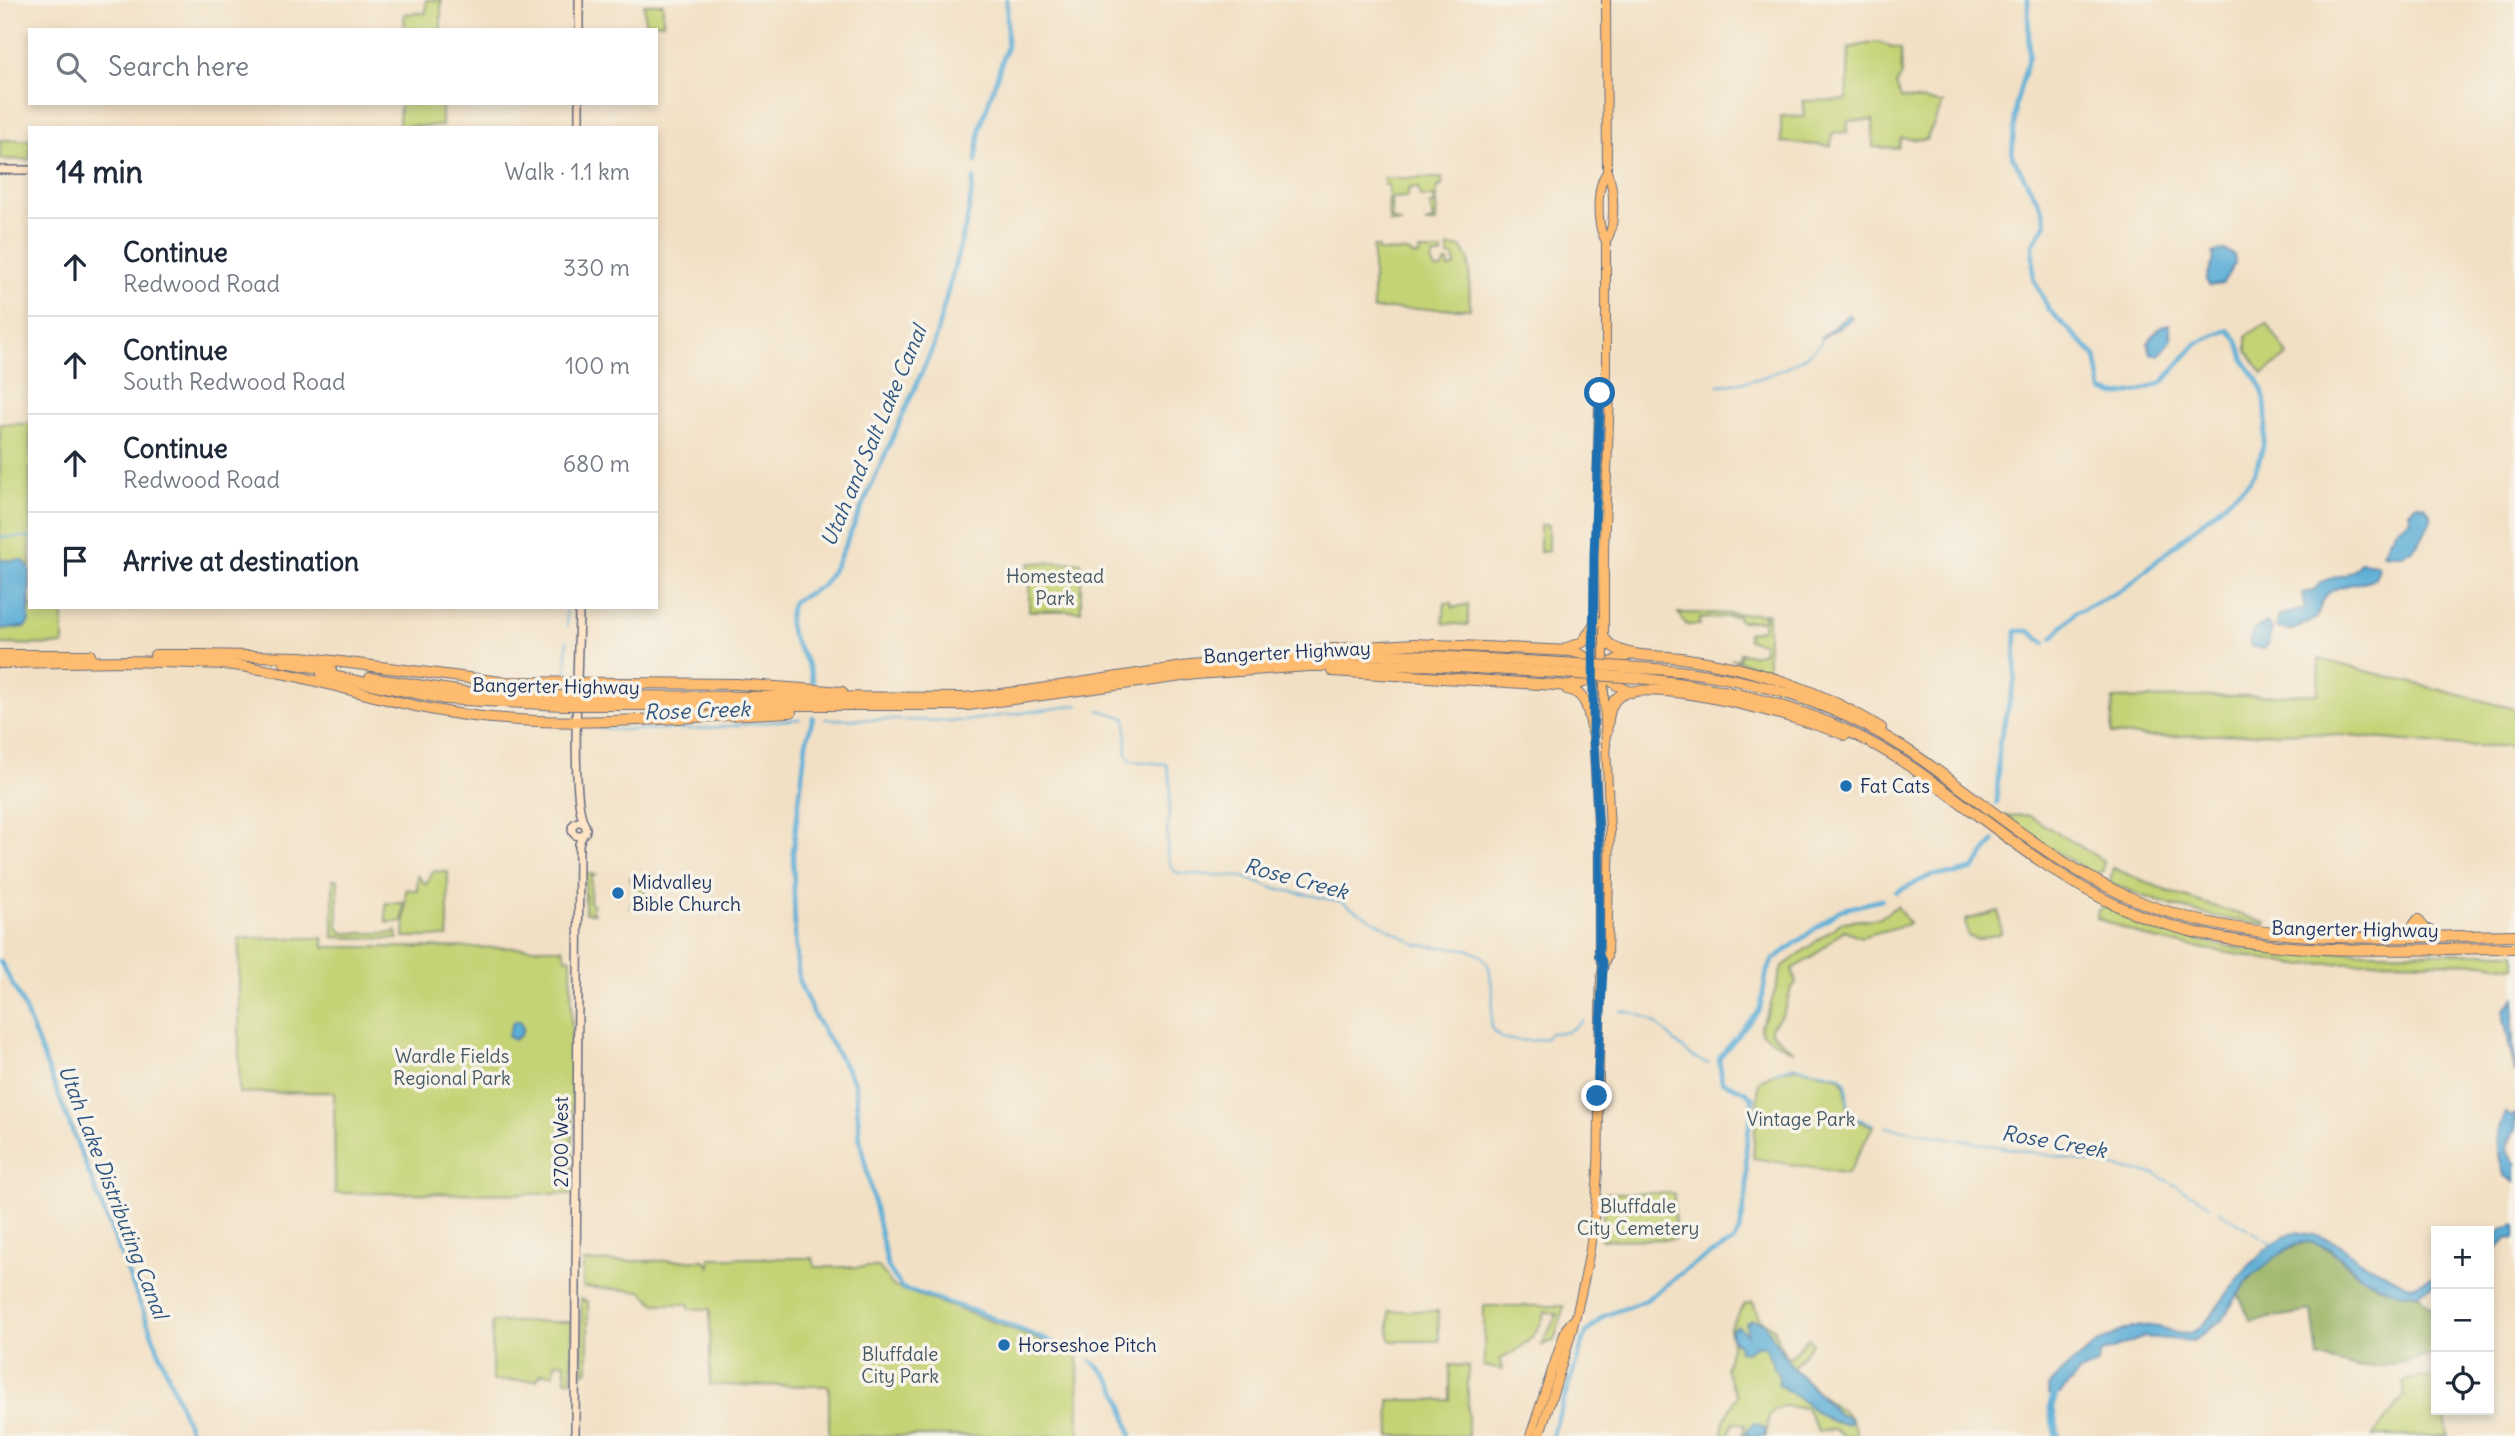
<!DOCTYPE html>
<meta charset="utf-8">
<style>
:root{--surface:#fff;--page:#f6f6f7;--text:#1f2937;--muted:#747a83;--line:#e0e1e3}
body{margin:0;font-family:Delius,sans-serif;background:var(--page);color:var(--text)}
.controls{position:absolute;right:21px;bottom:21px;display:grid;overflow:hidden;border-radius:0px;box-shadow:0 4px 10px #0003}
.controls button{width:63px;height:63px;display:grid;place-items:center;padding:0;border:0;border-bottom:2px solid var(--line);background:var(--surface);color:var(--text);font:35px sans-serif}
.stop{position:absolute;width:21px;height:21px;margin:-16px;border:5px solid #1f6fb2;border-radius:50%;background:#fff}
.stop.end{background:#1f6fb2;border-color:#fff;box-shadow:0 2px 7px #0008}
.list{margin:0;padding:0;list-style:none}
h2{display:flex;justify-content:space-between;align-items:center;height:91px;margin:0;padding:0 28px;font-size:30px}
h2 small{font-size:23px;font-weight:400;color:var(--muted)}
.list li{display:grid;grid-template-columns:46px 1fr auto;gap:21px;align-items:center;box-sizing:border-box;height:98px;padding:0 28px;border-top:2px solid var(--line)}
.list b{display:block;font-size:26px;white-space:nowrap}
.list p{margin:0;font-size:23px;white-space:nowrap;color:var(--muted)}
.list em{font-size:23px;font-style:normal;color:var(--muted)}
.icon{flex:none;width:38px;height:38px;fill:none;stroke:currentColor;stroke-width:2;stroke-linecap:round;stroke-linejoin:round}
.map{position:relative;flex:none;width:2515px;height:1436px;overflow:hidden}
.search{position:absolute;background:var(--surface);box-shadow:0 4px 10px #0003;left:28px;top:28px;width:630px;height:77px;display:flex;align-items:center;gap:18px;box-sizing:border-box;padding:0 24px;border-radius:0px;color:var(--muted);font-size:26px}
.panel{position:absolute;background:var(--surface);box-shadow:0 4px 10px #0003;left:28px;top:126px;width:630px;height:483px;border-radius:0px}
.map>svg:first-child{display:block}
.green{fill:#c4d375;stroke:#70816a;stroke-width:2}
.forest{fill:#9bb566;stroke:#5b7262;stroke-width:2}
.water{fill:#5caed7;stroke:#3c6e9a;stroke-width:2}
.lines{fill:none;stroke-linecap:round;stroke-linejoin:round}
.stream{stroke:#5caed7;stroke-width:2}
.canal{stroke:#5caed7;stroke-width:4.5}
.river{stroke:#5caed7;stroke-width:8}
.secondary-casing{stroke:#666d82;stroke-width:10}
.primary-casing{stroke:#666d82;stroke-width:10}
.highway-casing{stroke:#666d82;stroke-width:12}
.secondary{stroke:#ffe4c6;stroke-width:7}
.primary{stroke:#febc70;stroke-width:8}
.highway{stroke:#febc70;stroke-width:10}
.highway-bridge-casing{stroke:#666d82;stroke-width:12;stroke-linecap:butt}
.highway-bridge{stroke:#febc70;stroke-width:10}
.route{stroke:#1f6fb2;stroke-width:9}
.poi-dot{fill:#1f6fb2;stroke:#f7f3e8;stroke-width:2.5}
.labels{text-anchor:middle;stroke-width:7;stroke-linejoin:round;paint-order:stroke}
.park-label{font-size:19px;fill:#455864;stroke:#f7f3e8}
.street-label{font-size:19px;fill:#1b2f5e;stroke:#f7f3e8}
.poi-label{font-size:19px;fill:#1b2f5e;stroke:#f7f3e8;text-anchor:start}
.water-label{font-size:21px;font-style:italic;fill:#2e5582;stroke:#f7f3e8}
</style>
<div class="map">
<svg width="2515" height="1436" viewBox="0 0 2515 1436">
<rect width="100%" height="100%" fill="#f7f3e8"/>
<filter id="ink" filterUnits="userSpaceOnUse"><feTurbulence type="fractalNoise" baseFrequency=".0143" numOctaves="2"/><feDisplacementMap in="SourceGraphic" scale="14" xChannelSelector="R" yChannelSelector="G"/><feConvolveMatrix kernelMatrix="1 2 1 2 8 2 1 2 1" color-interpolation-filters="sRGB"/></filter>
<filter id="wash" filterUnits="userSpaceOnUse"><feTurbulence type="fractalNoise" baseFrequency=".00686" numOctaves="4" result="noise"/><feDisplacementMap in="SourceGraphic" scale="28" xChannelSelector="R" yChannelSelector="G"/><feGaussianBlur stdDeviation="1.57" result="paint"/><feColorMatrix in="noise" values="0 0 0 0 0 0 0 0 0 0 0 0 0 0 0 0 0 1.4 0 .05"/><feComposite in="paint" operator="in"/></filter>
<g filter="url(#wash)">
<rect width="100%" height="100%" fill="#f2e0c4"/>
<g class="green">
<path d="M426 0H441V30H405L404 14 426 13Z"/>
<path d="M644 4H663V23L645 22Z"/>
<path d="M1876 42 1901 49 1902 75 1896 84 1901 98 1943 103 1926 140 1901 138 1898 148 1873 147V120L1848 121 1847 132 1832 133 1831 146 1781 142V116L1804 117 1803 101 1847 100 1849 48Z"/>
<path d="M400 103H442V126H399Z"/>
<path d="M0 140H30V160L0 159Z"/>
<path d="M1384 178H1442V186H1437L1436 223H1425L1433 221 1430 205H1435L1434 197H1420L1418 188H1409L1407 197 1391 198 1392 220 1402 223H1389L1388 185H1384Z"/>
<path d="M1373 247H1378V251L1408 252 1413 256H1419V251H1442V256H1434L1431 262 1435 269H1442L1446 262H1448L1449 268 1455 267 1454 257 1448 256V247H1461L1469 259 1470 309H1373Z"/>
<path d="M2267 323 2288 355 2263 374 2247 351V335Z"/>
<path d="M0 424H30V607H63V645L0 644Z"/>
<path d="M1540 525H1548V551L1540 552Z"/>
<path d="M1081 562V611H1029V563Z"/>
<path d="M1445 603H1452L1453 608 1468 604V625L1443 623Z"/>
<path d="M1678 613 1763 614 1765 621V613H1768V670L1731 659H1739L1740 653 1753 655 1764 652 1763 643 1748 640V633L1763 629V621H1739L1738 616 1700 619V625H1687Z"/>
<path d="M2319 659 2515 709V746H2463L2302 732 2150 737 2111 734 2113 699 2318 694Z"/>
<path d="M2028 815 2104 861 2103 871 2093 874 2037 840 2006 816Z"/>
<path d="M2113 868 2172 893 2267 923 2266 925C2213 918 2159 905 2110 882Z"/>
<path d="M433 871 448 872V937H404L406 889 417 891 418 876 426 885Z"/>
<path d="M585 873 595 875 591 877 590 903 594 905 591 909 594 913H585Z"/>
<path d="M630 878H644L645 908H630L634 900H639V887H634Z"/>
<path d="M333 879H338V927L344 933H395L396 929 398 939 333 937Z"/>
<rect x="386" y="903" width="17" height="19"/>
<path d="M1897 906 1909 924 1861 937 1844 930 1811 958 1792 969 1796 984 1791 989 1783 1014 1771 1026V1032L1794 1052 1761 1033 1760 1026 1769 1010 1782 967 1842 922 1880 918Z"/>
<path d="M2106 906C2155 927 2211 950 2265 950 2347 952 2432 953 2515 953V967L2482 963 2384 961 2298 965 2154 940 2097 918 2098 910Z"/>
<path d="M1999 911 2001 933 1977 940 1968 936 1965 920Z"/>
<path d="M239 938H323L324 947 563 948 566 958H571L573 1194 335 1193 334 1092 239 1093Z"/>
<path d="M1797 1067 1840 1077 1845 1085 1849 1118 1873 1126 1848 1174 1753 1158 1759 1081 1778 1071Z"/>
<path d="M1605 1193H1674L1675 1239 1601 1240Z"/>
<path d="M710 1258H813L815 1267H879L894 1287 975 1315 1078 1356 1079 1433 1077 1436H829V1386L710 1385V1309H689V1304H656L641 1291 583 1287V1262L705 1260 710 1267Z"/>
<path d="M581 1299 588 1302V1370L583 1373Z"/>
<path d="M1753 1302 1759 1318 1773 1328 1785 1355 1790 1357 1808 1338 1812 1343 1793 1368 1822 1396 1851 1418 1858 1436H1843L1835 1429 1818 1432 1806 1408 1784 1406 1774 1410 1769 1417 1766 1436H1742L1745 1425 1734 1422 1727 1436H1722L1723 1423 1737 1395 1725 1370 1732 1343 1729 1330 1745 1304Z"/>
<path d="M1484 1306H1564L1554 1341 1542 1345 1557 1314 1545 1312C1538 1336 1522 1350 1500 1359L1502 1370 1484 1366Z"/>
<path d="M1389 1311H1438L1439 1341H1392L1389 1337Z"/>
<path d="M492 1322H572V1380H565V1363L555 1362 554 1374 542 1373 536 1380 492 1381Z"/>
<path d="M1450 1365 1468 1366V1436H1390L1389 1400H1450Z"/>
<path d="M2422 1377 2436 1379V1410H2444L2448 1436H2373L2405 1395 2403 1382Z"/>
</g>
<path class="forest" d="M2310 1242C2340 1250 2338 1261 2360 1276 2374 1285 2402 1295 2418 1293L2430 1308 2436 1309V1355L2383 1366 2356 1368 2318 1357 2312 1311 2251 1321 2238 1294C2253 1273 2283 1245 2310 1242Z"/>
<g class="water">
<path d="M2224 250 2234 255 2235 263 2222 284 2210 286 2206 280 2214 259 2213 253Z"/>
<path d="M1849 314 1852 319 1820 339Z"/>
<path d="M2169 324 2172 339 2160 355 2151 354 2148 343 2161 326Z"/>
<path d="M2416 504 2425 506 2432 516C2420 544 2415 558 2383 554L2390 538 2394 536V531L2411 519 2409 512Z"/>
<path d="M0 560H23L30 568 29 621 25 627 0 629Z"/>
<path d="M2361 562 2377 564 2379 568 2375 578C2343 591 2326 578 2317 618 2304 624 2291 636 2276 627L2279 615 2305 609 2302 593 2314 591C2323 574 2341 580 2354 570 2357 568 2358 564 2361 562Z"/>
<path d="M2267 623 2272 629 2268 645 2263 649 2250 646C2248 636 2258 625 2267 623Z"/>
<path d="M2515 998 2512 1027 2515 1073 2504 1018V1010Z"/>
<path d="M520 1021 523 1028 521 1035 513 1040 508 1035 513 1022Z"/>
<path d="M2506 1113 2512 1117 2515 1114V1129L2507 1146 2508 1153 2515 1163V1182L2504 1175C2498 1152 2492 1135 2506 1113Z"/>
<path d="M2515 1225V1238L2507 1239 2489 1255 2491 1239 2502 1229Z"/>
<path d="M2297 1232 2320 1236 2341 1245 2357 1259 2404 1284 2415 1285 2436 1276V1284L2418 1293 2400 1294 2362 1277 2330 1248 2310 1242 2300 1243 2288 1248 2248 1280 2221 1321 2193 1341 2144 1337 2100 1354 2098 1363 2079 1373 2060 1394 2048 1395V1387C2070 1361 2117 1322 2153 1326 2167 1327 2180 1339 2194 1331 2207 1324 2214 1311 2223 1299 2241 1274 2267 1240 2297 1232Z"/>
<path d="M1752 1320 1763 1322 1793 1368 1839 1415 1850 1418V1423C1824 1428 1801 1394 1778 1385L1779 1377 1764 1346H1756L1746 1352 1738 1351 1739 1345 1732 1339 1731 1330 1738 1326 1747 1335 1746 1323Z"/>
<path d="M1755 1423 1765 1428V1436H1745L1747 1430Z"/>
</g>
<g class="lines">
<g class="stream">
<path d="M1718 385C1751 385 1801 367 1822 341"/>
<path d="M0 537H30"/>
<path d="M1072 572V573"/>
<path d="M1058 606 1059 605"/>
<path d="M566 607 567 626"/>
<path d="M567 641V673"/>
<path d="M1099 710 1126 718 1127 755 1131 761 1166 764C1179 795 1157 843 1173 870L1179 873 1243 877 1273 888 1339 901 1418 945 1467 949 1482 956 1489 967 1493 994 1491 1028 1502 1039 1531 1041 1546 1038 1550 1033 1567 1032 1583 1021"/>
<path d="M825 719 965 721 1078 705"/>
<path d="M596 727 615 730 700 729 800 719"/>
<path d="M1621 1011C1666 1014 1671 1052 1709 1064"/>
<path d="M1772 1073 1794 1066 1841 1076 1846 1082 1849 1116 1873 1124"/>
<path d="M1887 1127 2155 1174 2210 1205"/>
<path d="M2219 1211 2275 1245"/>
</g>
<g class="canal">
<path d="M2028 0 2029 55 2016 104 2012 156 2042 208 2046 224 2033 244V278L2049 310 2096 357 2102 391 2115 395 2137 392 2162 383 2197 343 2228 330C2241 340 2239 348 2245 362 2249 370 2256 376 2260 384 2272 413 2265 457 2249 482L2124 589 2075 613 2052 638"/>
<path d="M976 162 980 128 1007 46V0"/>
<path d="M813 682C809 649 778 639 793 602L823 585 837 563 933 347 967 220 974 178"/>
<path d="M813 717 806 743 793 851 795 938 799 982 815 1017 855 1083 860 1140 888 1267 902 1288 980 1313 1075 1352"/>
<path d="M1997 803 1999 744 2015 679 2016 631H2029L2045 643"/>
<path d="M1896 892 1932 875 1956 874 1973 869 1994 841"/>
<path d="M0 961 21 1000 192 1436"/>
<path d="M1091 1361C1119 1381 1123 1404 1131 1436"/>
<path d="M1552 1436 1586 1333 1604 1316 1646 1300 1692 1265 1733 1242 1740 1230 1747 1190 1746 1149 1753 1099 1745 1091 1722 1082 1719 1058 1760 1009 1767 971 1773 960 1840 910 1882 900"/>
</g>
<path class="river" d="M2057 1436 2051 1407 2057 1385"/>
</g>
</g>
<g filter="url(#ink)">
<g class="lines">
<g class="secondary-casing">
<g id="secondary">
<path d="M579 0V30"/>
<path d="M579 128V103"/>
<path d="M0 170H30"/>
<path d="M579 607C579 647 570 796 584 823"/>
<circle cx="579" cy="829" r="7"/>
<path d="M575 1436 579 844 583 834"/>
</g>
</g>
<g class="primary-casing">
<g id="primary">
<path d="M1606 241C1596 226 1596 186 1607 172"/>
<path d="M1603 964 1599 955V841L1593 732 1599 403 1606 383"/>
<path d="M1530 1436 1566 1328 1572 1321"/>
<path d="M1539 1436C1563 1365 1586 1293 1594 1219 1602 1153 1597 1086 1600 1020 1601 1001 1598 974 1607 957L1610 832 1604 700V551L1610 394 1606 383V241C1616 227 1615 187 1607 172L1606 0"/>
</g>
</g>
<g class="highway-casing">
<g id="highway">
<path d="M1605 639C1618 659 1659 655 1681 658 1751 667 1820 690 1881 728"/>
<path d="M1567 648 1583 642 1596 622"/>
<path d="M1320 650 1414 644 1571 651C1597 657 1604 685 1633 692"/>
<path d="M0 655H90"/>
<path d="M155 655H206"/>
<path d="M200 655 301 657 501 682 737 684 842 692"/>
<path d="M284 662 331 670"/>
<path d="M0 663 128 661 227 664"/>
<path d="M223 664C309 672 388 706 473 716 579 729 685 716 791 712"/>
<path d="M1640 668C1740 673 1835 700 1918 757 1993 809 2057 869 2143 903 2261 949 2392 936 2515 935"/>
<path d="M1332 671 1570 686C1595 683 1607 658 1633 654"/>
<path d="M322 674 445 699 562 705"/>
<path d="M370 678 464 692 561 696"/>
<path d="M1639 678C1736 689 1826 710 1908 765 1979 812 2040 870 2118 906 2242 963 2383 948 2515 948"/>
<path d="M1567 689C1589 694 1588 713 1593 732"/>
<path d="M594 696 965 698 1027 691 1190 666 1313 656 1414 655 1562 663"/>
<path d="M595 705H968L1197 674 1309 666 1422 665 1562 673"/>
<path d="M1606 733C1608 722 1608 705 1618 697 1649 673 1809 720 1845 735"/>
<path d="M2400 935 2411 929 2418 920 2424 928 2436 935"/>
</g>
</g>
<use href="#secondary" class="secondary"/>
<use href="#primary" class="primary"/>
<use href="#highway" class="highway"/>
<g class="highway-bridge-casing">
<g id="highway-bridge">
<path d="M1562 663 1640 668"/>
<path d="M1562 673 1639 678"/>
<path d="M561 696H594"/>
<path d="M562 705H595"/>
</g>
</g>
<use href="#highway-bridge" class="highway-bridge"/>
</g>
</g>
<g class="lines" filter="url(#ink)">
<path class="route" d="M1597 1096 1603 964 1599 955V841L1593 732 1594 556 1600 393"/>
</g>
<g class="poi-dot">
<circle cx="1846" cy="786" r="7"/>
<circle cx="618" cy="893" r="7"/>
<circle cx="1004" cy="1345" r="7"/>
</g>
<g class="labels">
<g class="park-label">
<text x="1055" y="583">Homestead<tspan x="1055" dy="22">Park</tspan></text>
<text x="452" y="1063">Wardle Fields<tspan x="452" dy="22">Regional Park</tspan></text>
<text x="1801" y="1126">Vintage Park</text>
<text x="1638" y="1213">Bluffdale<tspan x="1638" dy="22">City Cemetery</tspan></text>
<text x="900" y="1361">Bluffdale<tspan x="900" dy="22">City Park</tspan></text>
</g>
<g class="street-label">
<text transform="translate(1287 652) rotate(-3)" y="7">Bangerter Highway</text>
<text transform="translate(556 686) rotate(1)" y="7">Bangerter Highway</text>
<text transform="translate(2355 929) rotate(1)" y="7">Bangerter Highway</text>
<text transform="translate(561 1142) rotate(-90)" y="7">2700 West</text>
</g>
<g class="poi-label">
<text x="1860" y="793">Fat Cats</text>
<text x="632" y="889">Midvalley<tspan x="632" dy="22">Bible Church</tspan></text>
<text x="1018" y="1352">Horseshoe Pitch</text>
</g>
<g class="water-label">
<text transform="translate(874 436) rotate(-67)" y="7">Utah and Salt Lake Canal</text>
<text transform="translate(697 711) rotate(-2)" y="7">Rose Creek</text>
<text transform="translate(1296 879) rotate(15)" y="7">Rose Creek</text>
<text transform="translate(2054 1142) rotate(10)" y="7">Rose Creek</text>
<text transform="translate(113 1192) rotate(69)" y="7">Utah Lake Distributing Canal</text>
</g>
</g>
</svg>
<div class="controls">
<button>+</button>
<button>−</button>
<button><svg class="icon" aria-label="locate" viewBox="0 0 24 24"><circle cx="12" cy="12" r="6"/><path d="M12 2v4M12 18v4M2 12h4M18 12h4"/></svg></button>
</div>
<div class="stop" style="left:1600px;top:393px"></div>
<div class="stop end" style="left:1597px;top:1096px"></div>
<div class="search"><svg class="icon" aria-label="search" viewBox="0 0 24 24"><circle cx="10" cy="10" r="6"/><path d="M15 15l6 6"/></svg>Search here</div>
<section class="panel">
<h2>14 min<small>Walk · 1.1 km</small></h2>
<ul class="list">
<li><svg class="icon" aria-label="ahead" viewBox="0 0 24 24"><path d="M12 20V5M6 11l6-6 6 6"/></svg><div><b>Continue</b><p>Redwood Road</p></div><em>330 m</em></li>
<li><svg class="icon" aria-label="ahead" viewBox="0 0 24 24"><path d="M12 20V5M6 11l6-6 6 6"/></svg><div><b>Continue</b><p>South Redwood Road</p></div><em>100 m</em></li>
<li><svg class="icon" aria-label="ahead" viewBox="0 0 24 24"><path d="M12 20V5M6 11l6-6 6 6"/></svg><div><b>Continue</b><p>Redwood Road</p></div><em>680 m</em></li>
<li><svg class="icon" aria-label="arrive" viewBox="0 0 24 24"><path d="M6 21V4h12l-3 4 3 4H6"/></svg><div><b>Arrive at destination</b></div></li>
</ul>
</section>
</div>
